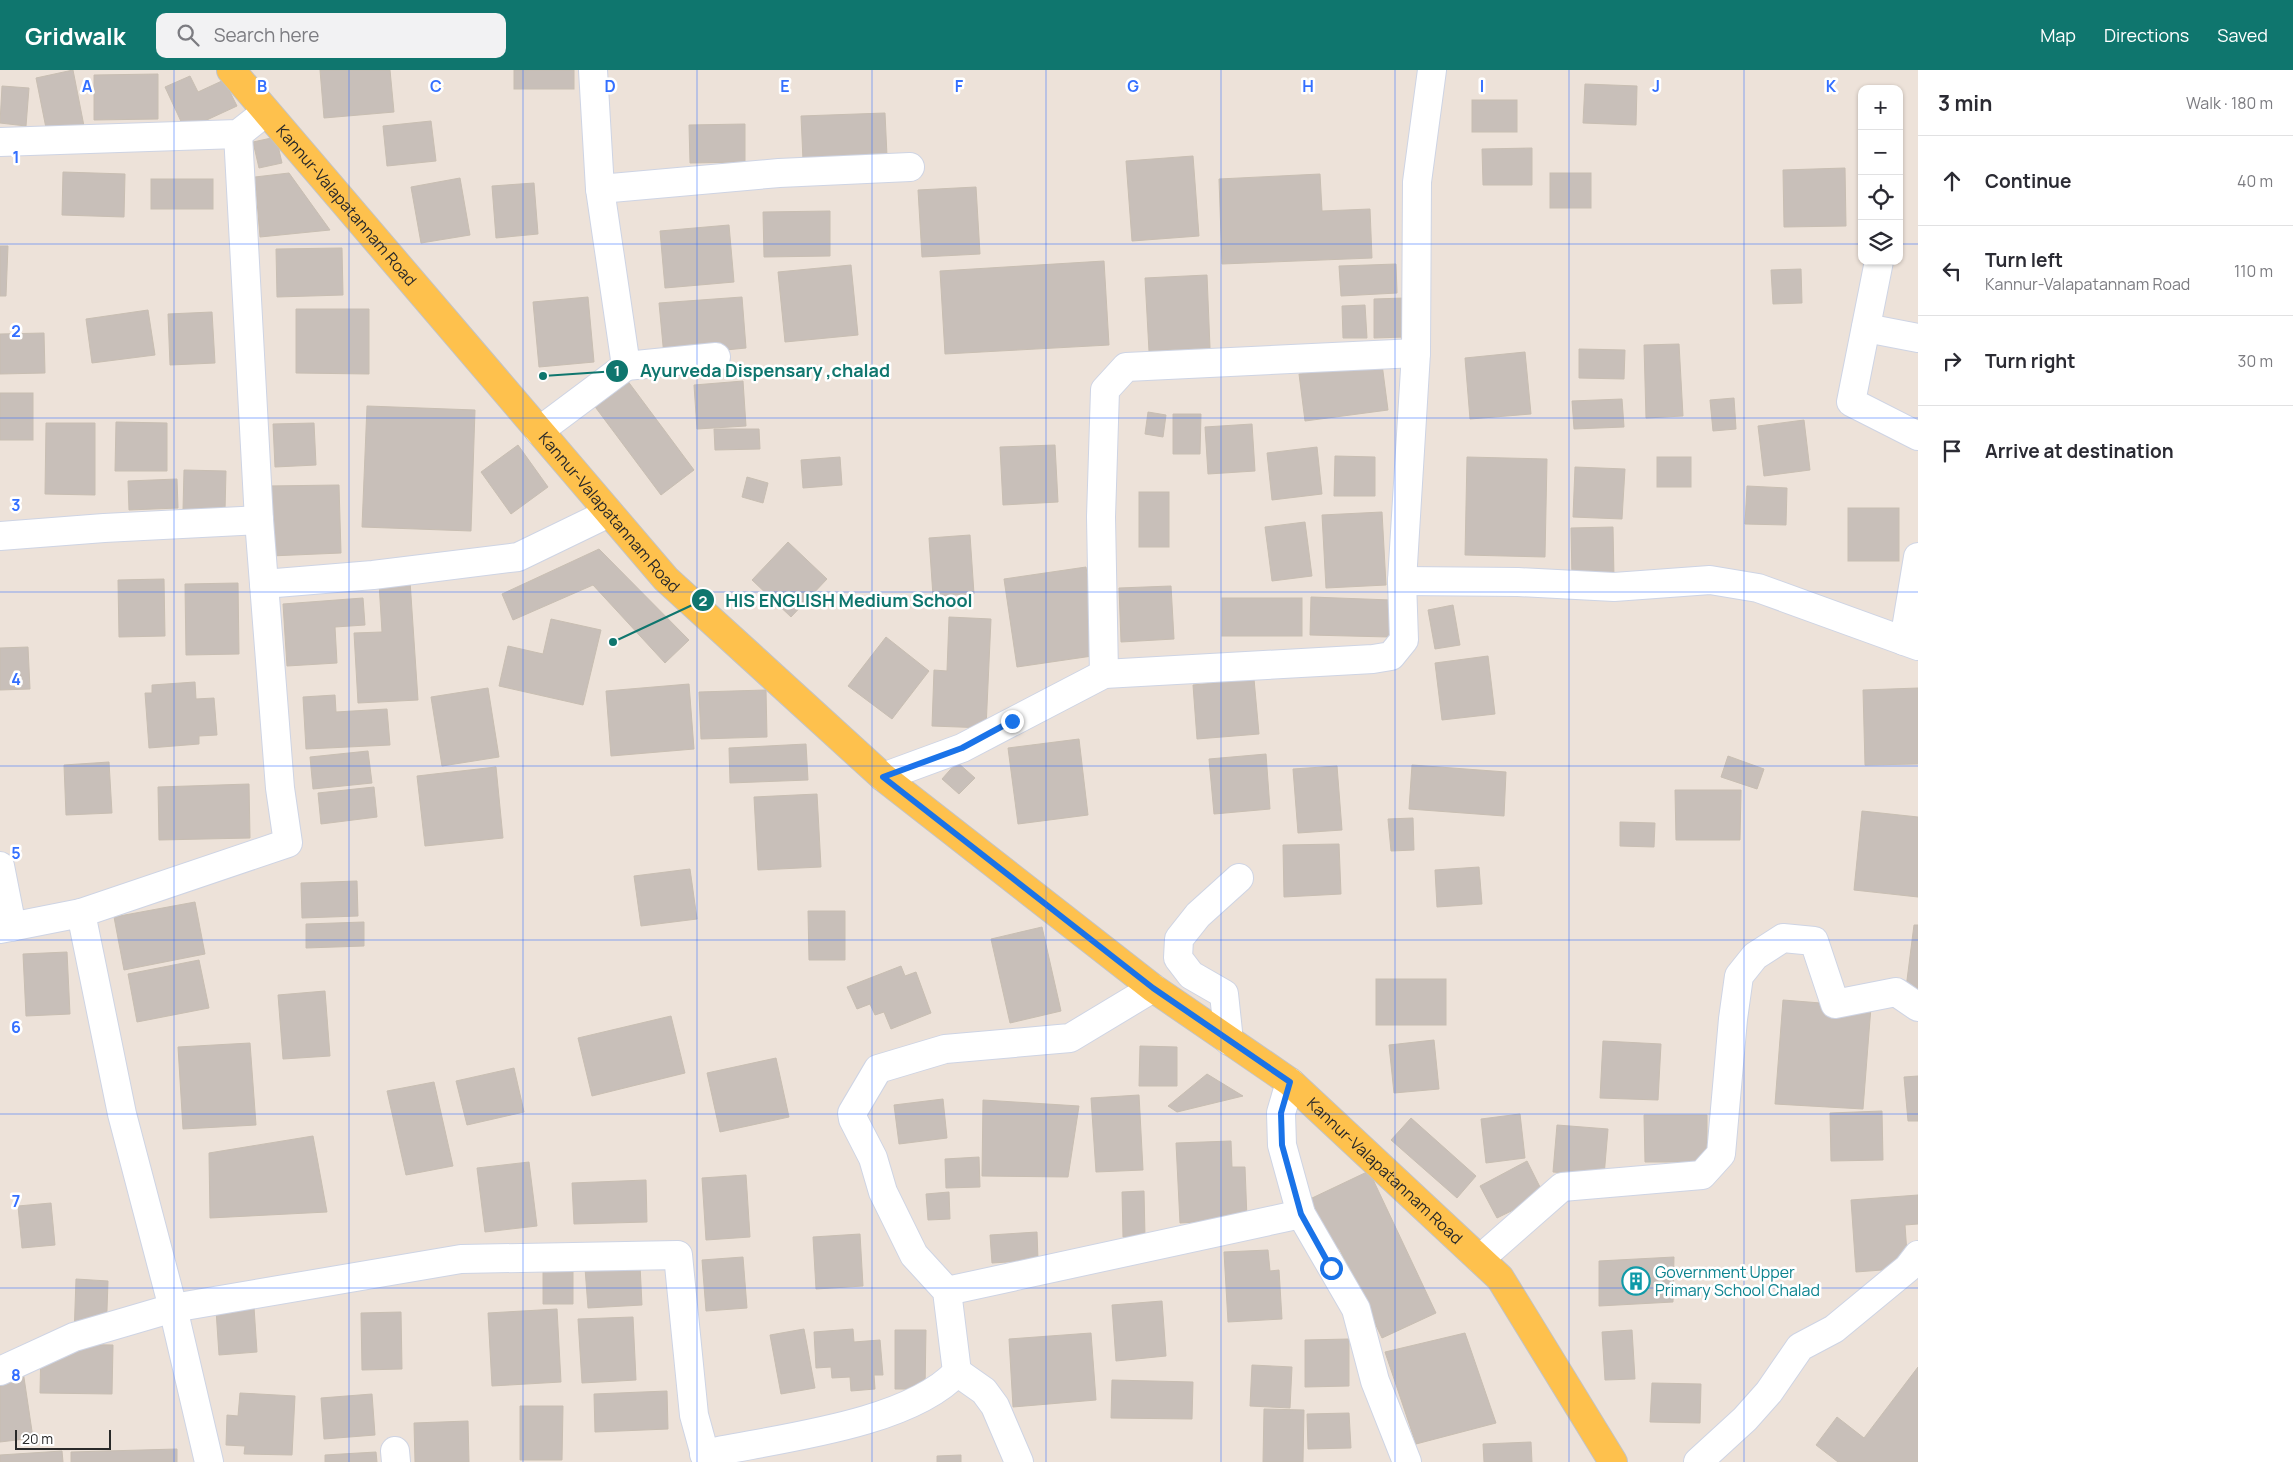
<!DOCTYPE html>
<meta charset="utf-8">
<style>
:root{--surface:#fff;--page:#f2f2f3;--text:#2b2b33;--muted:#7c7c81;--line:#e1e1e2;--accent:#0f766e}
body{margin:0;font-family:Manrope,sans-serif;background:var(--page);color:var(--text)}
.controls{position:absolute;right:15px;top:15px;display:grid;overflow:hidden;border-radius:10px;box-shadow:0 1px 4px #0004}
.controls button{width:45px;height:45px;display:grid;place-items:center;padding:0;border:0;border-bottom:1px solid var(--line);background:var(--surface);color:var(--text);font:25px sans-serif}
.scale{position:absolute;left:15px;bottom:12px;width:96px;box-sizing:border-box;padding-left:5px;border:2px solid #292929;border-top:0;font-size:14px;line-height:18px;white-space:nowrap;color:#292929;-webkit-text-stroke:4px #fff;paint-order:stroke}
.stop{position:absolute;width:15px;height:15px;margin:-11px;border:4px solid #1a73e8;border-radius:50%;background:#fff}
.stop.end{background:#1a73e8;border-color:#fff;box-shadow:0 1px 5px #0008}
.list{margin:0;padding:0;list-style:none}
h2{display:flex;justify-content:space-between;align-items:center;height:65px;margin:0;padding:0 20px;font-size:21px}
h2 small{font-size:16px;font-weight:400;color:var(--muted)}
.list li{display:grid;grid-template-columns:32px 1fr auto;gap:15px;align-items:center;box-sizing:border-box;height:90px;padding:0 20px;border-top:1px solid var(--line)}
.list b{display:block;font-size:19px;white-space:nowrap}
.list p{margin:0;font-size:16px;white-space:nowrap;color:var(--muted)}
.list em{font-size:16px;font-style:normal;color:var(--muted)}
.icon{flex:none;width:28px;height:28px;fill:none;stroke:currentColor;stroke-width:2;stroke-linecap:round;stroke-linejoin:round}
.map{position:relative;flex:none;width:1918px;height:1392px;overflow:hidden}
header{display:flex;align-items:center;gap:30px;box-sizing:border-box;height:70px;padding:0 25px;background:var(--accent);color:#fff}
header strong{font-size:24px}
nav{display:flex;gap:28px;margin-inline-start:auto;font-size:18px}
.search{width:350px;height:45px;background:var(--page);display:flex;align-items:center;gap:12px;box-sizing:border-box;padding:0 18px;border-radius:10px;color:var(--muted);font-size:19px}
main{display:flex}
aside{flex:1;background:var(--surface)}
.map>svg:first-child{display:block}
.building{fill:#c8bfb9;stroke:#c8beb2}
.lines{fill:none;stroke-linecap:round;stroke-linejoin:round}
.minor-casing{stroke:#ced4e4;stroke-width:30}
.major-casing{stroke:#c3c3c3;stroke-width:30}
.minor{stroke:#fff;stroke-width:28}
.major{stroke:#fec14d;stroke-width:28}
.route{stroke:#1a73e8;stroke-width:6}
.grid{fill:none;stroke:#336fff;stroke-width:1;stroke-opacity:0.55}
.labels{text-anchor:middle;stroke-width:5;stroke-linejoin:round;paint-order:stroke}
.street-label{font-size:16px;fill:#292929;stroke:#fff}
.culture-label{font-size:16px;fill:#0d838f;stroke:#fff;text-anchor:start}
.grid-label{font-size:16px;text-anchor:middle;font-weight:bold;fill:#336fff;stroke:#fff;stroke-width:5;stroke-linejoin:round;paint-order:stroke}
.leader{fill:none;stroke:#0f766e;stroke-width:2}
.callout-dot{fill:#0f766e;stroke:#fff;stroke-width:2}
.mark-label{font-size:15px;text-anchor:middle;font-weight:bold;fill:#fff}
.callout-label{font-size:18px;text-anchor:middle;font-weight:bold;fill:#0f766e;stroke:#fff;stroke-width:5;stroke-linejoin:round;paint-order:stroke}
</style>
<header>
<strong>Gridwalk</strong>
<div class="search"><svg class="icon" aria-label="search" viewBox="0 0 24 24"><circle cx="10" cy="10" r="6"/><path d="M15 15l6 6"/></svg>Search here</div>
<nav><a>Map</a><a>Directions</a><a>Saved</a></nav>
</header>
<main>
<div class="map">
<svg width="1918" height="1392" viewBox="0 0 1918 1392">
<rect width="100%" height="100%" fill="#ede2d9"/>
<g class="building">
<path d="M73 0 84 56 47 63 36 8Z"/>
<path d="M320 0H390L394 42 324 48Z"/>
<rect x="514" y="0" width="60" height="19"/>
<path d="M158 4V49L94 50V5Z"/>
<path d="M190 6 198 22 224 10 237 36 185 60 165 17Z"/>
<path d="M1585 14 1637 16 1636 55 1583 53Z"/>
<path d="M2 16 29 18 26 56 0 53Z"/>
<rect x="1472" y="30" width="45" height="32"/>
<path d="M885 43 887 86 803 90 801 46Z"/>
<path d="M431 51 436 91 387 96 383 56Z"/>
<path d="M745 54V92L690 93 689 55Z"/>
<path d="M276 67 282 93 259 98 253 72Z"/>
<path d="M1532 78V115H1483L1482 79Z"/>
<path d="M1193 86 1199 166 1132 171 1126 91Z"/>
<path d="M1845 98 1846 156 1784 157 1783 100Z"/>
<path d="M63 102 125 104 124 147 62 145Z"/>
<path d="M289 103 330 160 260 167 255 107Z"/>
<rect x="1550" y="103" width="41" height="35"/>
<path d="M1320 104 1322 141 1370 139 1372 188 1222 194 1219 109Z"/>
<path d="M460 108 470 165 421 173 411 117Z"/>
<rect x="151" y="109" width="62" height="30"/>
<path d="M534 113 538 164 496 168 492 116Z"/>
<path d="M976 117 980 184 922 187 918 120Z"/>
<path d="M830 141V186L764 187 763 142Z"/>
<path d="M729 155 734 212 665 218 660 161Z"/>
<path d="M0 176H8L6 226H0Z"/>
<path d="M342 178 343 225 277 227 276 179Z"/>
<path d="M1104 191 1109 275 945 284 940 201Z"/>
<path d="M1396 194 1397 223 1341 226 1339 196Z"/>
<path d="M851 195 858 265 785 272 778 202Z"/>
<path d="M1801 199 1802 233 1773 234 1771 200Z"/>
<path d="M1207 205 1210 278 1149 281 1145 208Z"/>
<path d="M588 227 594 292 539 297 533 232Z"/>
<path d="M742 227 746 278 664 286 659 233Z"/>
<path d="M1405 228V267L1374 268V229Z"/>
<path d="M1365 235 1367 268H1343L1342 236Z"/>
<path d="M296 239H369V304L296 303Z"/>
<path d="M148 240 155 285 92 293 86 249Z"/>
<path d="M212 242 215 293 170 295 168 244Z"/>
<path d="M44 263 45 303 0 304V264Z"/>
<path d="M1679 274 1683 346 1646 348 1644 275Z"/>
<path d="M1579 279 1625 280 1624 309 1579 308Z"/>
<path d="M1525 282 1531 344 1470 349 1465 288Z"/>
<path d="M1382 294 1388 340 1305 351 1299 304Z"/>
<path d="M627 310 694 400 661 425 593 334Z"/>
<path d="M743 311 746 356 697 359 694 315Z"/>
<rect x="0" y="323" width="33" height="47"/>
<path d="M1734 328 1736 359 1713 361 1710 330Z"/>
<path d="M1622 329 1624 357 1574 359 1572 331Z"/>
<path d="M367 336 475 340 471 461 362 457Z"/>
<path d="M1148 342 1166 345 1163 367 1145 364Z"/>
<path d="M1173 344H1201L1200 384H1173Z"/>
<path d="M1804 350 1810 400 1764 406 1758 356Z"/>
<path d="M116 352 167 353V401H115Z"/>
<path d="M46 353H95V425L45 424Z"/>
<path d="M314 353 316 395 275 397 273 354Z"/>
<path d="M1252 354 1255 401 1208 404 1205 357Z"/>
<path d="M714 359H759L760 379 715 380Z"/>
<path d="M518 375 548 417 511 444 481 402Z"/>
<path d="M1055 375 1058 432 1003 435 1000 377Z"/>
<path d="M1317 377 1322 424 1272 430 1267 383Z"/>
<path d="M1335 386 1375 387V426H1334Z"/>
<path d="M840 387 842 415 803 418 801 390Z"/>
<path d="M1467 387 1547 389 1545 487 1465 485Z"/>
<rect x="1657" y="387" width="34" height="30"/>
<path d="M1575 397 1625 399 1622 449 1573 447Z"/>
<path d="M184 400 226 401 225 441 183 440Z"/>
<path d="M747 407 768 413 763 433 742 427Z"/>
<path d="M177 409 178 438 129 440 128 411Z"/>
<path d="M339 415 341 483 270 486 268 416Z"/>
<path d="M1747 416 1787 418 1786 455 1745 454Z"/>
<rect x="1139" y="422" width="30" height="55"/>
<rect x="1848" y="438" width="51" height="53"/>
<path d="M1382 442 1386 515 1326 518 1322 445Z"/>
<path d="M1305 452 1312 506 1272 511 1265 457Z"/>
<path d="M1613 457 1614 508 1572 509 1571 458Z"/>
<path d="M970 465 974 524 933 526 929 468Z"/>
<path d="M788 472 827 509 791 547 752 510Z"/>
<path d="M599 479 689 570 665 593 593 515 513 550 502 524Z"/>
<path d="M1086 497 1099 585 1017 597 1004 509Z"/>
<path d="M164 509 165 566 119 567 118 510Z"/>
<path d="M410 511 418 630 358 633 354 563 382 562 379 513Z"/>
<path d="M238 513 239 584 186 585 185 514Z"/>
<path d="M1171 516 1174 569 1121 572 1119 518Z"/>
<path d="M1311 527 1391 530 1389 567 1310 565Z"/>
<path d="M363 528 365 555 335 557 337 593 287 596 283 534Z"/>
<rect x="1222" y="528" width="80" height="38"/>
<path d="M1453 535 1460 575 1435 579 1428 540Z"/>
<path d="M949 547 991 549 986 658 932 656 934 600 947 601Z"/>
<path d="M551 549 601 560 583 635 499 616 508 576 543 584Z"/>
<path d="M886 567 929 601 892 649 848 616Z"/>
<path d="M28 577 30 619 0 620V578Z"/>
<path d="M1488 586 1495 644 1442 650 1435 593Z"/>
<path d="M1254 609 1259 664 1197 669 1193 615Z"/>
<path d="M195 612 196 629 214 628 217 665 199 666V674L149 678 145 623H152V615Z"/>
<path d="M689 614 694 679 611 686 606 621Z"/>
<path d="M488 618 499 687 442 696 431 627Z"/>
<path d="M1918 618V694L1865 695 1863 620Z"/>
<path d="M766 620 767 667 701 669 699 622Z"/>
<path d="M335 625 336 642 387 639 390 675 306 679 303 627Z"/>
<path d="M1079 669 1088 745 1018 754 1008 678Z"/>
<path d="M806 674 808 710 730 713 729 678Z"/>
<path d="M368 681 372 713 313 719 310 687Z"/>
<path d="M1266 684 1270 739 1214 744 1209 689Z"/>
<path d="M1728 686 1764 699 1757 719 1721 707Z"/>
<path d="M109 692 112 743 66 745 64 695Z"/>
<path d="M957 692 975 708 959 724 942 709Z"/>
<path d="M1412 695 1506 702 1504 746 1409 739Z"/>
<path d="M1337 696 1342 760 1298 763 1293 699Z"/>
<path d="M496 697 503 768 425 776 417 706Z"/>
<path d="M249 714 250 768 159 770 158 717Z"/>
<path d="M374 717 377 747 321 754 318 723Z"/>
<path d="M1675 720H1741L1740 770H1676Z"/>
<path d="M817 724 821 797 758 800 754 727Z"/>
<path d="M1862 741 1918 747V827L1854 820Z"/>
<path d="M1413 748 1414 780 1391 781 1388 749Z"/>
<path d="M1620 752 1655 753 1654 777 1620 776Z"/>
<path d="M1339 774 1341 824 1284 827 1283 775Z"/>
<path d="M1479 797 1482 834 1437 837 1435 800Z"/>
<path d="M690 799 697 849 641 856 634 806Z"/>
<path d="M357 811 358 846 302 848 301 813Z"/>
<path d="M195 832 205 884 124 900 114 847Z"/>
<path d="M808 841H845V890H809Z"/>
<path d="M364 852V876L306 878V854Z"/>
<path d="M1914 855H1918V919L1906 918Z"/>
<path d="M1042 857 1061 941 1010 953 991 869Z"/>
<path d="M67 882 70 944 26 946 23 884Z"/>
<path d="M199 890 209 938 137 952 128 904Z"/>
<path d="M901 896 905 906 916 902 931 943 891 959 884 942 875 945 870 934 857 939 847 917Z"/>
<rect x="1376" y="909" width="70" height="46"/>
<path d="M325 921 330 986 283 989 278 925Z"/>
<path d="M1783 930 1871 937 1863 1039 1775 1034Z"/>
<path d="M671 946 685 1003 592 1026 578 968Z"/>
<path d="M1434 970 1439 1019 1394 1023 1389 975Z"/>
<path d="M1603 971 1661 974 1658 1030 1600 1028Z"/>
<path d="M250 973 256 1055 183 1059 178 977Z"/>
<path d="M1140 976 1177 977V1016H1139Z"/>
<path d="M776 988 789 1047 720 1062 707 1003Z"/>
<path d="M514 998 524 1042 467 1055 456 1011Z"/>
<path d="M1207 1004 1243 1026 1177 1042 1168 1036Z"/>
<path d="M1918 1006V1051H1908L1904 1007Z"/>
<path d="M434 1012 453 1096 406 1105 387 1021Z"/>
<path d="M1139 1025 1143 1100 1096 1102 1091 1028Z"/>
<path d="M943 1029 947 1068 899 1074 894 1035Z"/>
<path d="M983 1030 1079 1036 1068 1107 982 1106Z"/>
<path d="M1882 1041 1883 1090 1831 1091 1830 1043Z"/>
<path d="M1520 1044 1525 1088 1486 1093 1481 1049Z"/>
<path d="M1644 1045H1707V1092H1645Z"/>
<path d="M1411 1048 1476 1106 1457 1128 1391 1070Z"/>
<path d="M1557 1055 1608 1059 1604 1106 1553 1102Z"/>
<path d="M313 1066 327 1142 210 1148 209 1083Z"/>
<path d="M1231 1071 1232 1097H1245L1247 1149 1180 1153 1176 1073Z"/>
<path d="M979 1087 980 1117 946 1118 945 1089Z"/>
<path d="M1527 1091 1544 1125 1497 1148 1480 1116Z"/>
<path d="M529 1092 537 1156 485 1162 477 1098Z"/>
<path d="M1369 1101 1436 1243 1382 1268 1339 1178 1334 1180 1310 1129Z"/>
<path d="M746 1105 750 1167 706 1170 702 1108Z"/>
<path d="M646 1110 647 1152 574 1154 572 1113Z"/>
<path d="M1144 1121 1145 1167H1123L1122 1122Z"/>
<path d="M949 1122 950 1149 928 1150 926 1124Z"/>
<path d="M1918 1125V1154L1905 1155 1908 1198 1856 1202 1851 1130Z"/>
<path d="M51 1133 55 1175 22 1178 18 1136Z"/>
<path d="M1037 1162 1038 1190 992 1193 990 1165Z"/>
<path d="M860 1164 863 1216 816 1219 813 1167Z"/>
<path d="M1268 1180 1270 1201 1279 1200 1282 1249 1228 1252 1224 1182Z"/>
<path d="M743 1187 747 1238 706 1241 702 1190Z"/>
<path d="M1674 1187 1673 1232 1599 1236V1191Z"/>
<path d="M573 1195V1234H543V1196Z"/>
<path d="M640 1195 642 1235 588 1238 585 1198Z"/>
<path d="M76 1209 108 1211 106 1268 74 1267Z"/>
<path d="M1162 1231 1166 1286 1116 1291 1112 1235Z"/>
<path d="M254 1237 257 1282 219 1285 216 1240Z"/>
<path d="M557 1239 561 1312 492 1316 488 1243Z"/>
<path d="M401 1242 402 1299 362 1300 361 1243Z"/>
<path d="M633 1247 636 1310 582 1313 578 1249Z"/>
<path d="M804 1259 815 1318 781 1324 770 1265Z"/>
<path d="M853 1259 854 1272 880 1270 883 1305H874L875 1319 851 1321 850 1307 832 1308 831 1297 816 1298 814 1262Z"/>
<path d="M895 1260H926L925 1319H895Z"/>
<path d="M1632 1260 1635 1309 1605 1310 1602 1262Z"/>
<path d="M1091 1263 1096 1330 1013 1337 1009 1269Z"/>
<path d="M1465 1263 1496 1353 1416 1374 1385 1282Z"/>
<path d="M1349 1269V1316L1305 1317V1270Z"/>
<path d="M41 1274 113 1275 112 1324 40 1323Z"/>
<path d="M1252 1295 1292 1297 1290 1338 1250 1336Z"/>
<path d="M1918 1297V1392H1838L1816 1375 1837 1347 1864 1368Z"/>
<path d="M23 1301 33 1368 0 1372V1304Z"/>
<path d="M1112 1310 1193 1312 1192 1349 1111 1348Z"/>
<path d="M1652 1313 1701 1314 1700 1353 1650 1352Z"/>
<path d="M667 1321 668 1359 595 1362 594 1324Z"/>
<path d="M240 1323 295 1326 292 1385 244 1384 245 1376 226 1375 227 1345 238 1346Z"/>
<path d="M372 1324 375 1365 324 1369 321 1328Z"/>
<path d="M520 1336H563L562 1390H520Z"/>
<path d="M1264 1339 1304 1340 1303 1392H1263Z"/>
<path d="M1349 1343 1351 1378 1308 1379 1307 1344Z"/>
<path d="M468 1351 469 1392H415L414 1353Z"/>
<path d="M1531 1372 1532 1392H1484L1483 1374Z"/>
<path d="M177 1379V1392H71V1382Z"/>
<path d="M62 1381 63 1392H0V1385Z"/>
<path d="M376 1382 377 1392H325V1385Z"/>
<path d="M961 1385V1392H937V1386Z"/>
</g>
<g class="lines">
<g class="minor-casing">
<g id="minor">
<path d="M593 0 600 119 626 296 716 287"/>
<path d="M0 72 238 64 266 42"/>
<path d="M600 119 779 103 910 97"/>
<path d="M1879 191 1851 332 1918 366"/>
<path d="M1866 258 1918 268"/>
<path d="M539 361 626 296"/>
<path d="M0 466 104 458 259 450"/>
<path d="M1402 511 1518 512 1614 517 1710 510 1758 518 1918 576"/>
<path d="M264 514 373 505 518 487 609 443"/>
<path d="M1904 571 1918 487"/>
<path d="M1104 604 1101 447 1105 320 1126 297 1416 283"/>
<path d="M883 707 962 678 1104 604 1373 589 1391 586 1404 570 1402 511 1416 283 1417 112 1432 0"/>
<path d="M0 796 12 857"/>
<path d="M0 859 81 843"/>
<path d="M1229 971 1224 924 1191 905 1178 888 1179 869 1198 845 1239 808"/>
<path d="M1290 1012 1281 1043 1282 1075 1301 1144 1356 1239 1375 1311 1407 1392"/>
<path d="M1480 1189 1562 1117 1702 1105 1721 1084 1733 949 1739 906 1755 886 1783 868 1814 871 1835 934 1896 922 1918 937"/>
<path d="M947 1221 1301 1144"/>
<path d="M0 1301 74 1267 173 1238 461 1189 678 1185 694 1345 707 1392"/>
<path d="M957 1302 984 1321 995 1336 1019 1392"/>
<path d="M395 1381 396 1392"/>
<path d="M704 1384C774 1369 909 1355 957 1302L947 1221 914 1185 883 1122 873 1088 853 1049 852 1043 878 999 945 979 1070 968 1153 918"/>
<path d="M209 1392 173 1238 122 1044 81 843 288 773 280 718 259 450 238 64"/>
<path d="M1698 1392 1745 1349 1769 1322 1800 1277 1834 1259 1908 1198 1918 1185"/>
</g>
</g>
<g class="major-casing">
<g id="major">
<path id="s1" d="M231 0 666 509 883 707 1153 918 1290 1012 1500 1208 1613 1392"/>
</g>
</g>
<use href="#minor" class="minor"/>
<use href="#major" class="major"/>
</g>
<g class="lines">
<path class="route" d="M1012 651 962 678 883 707 1153 918 1290 1012 1281 1043 1282 1075 1301 1144 1331 1198"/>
</g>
<path class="grid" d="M174 0V1392M349 0V1392M523 0V1392M697 0V1392M872 0V1392M1046 0V1392M1221 0V1392M1395 0V1392M1569 0V1392M1744 0V1392M0 174H1862M1899 174H1918M0 348H1918M0 522H1918M0 696H1918M0 870H1918M0 1044H1918M0 1218H1918"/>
<defs>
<g id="building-ring" transform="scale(1.4375)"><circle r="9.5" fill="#fff" stroke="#0f9aa8" stroke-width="1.5"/><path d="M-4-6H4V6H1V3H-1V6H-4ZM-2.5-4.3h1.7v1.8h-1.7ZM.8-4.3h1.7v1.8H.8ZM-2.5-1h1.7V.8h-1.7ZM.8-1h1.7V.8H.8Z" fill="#0f9aa8"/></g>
</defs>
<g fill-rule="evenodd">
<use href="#building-ring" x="1636" y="1211"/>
</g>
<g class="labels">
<g class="street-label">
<text dy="6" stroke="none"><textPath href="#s1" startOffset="178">Kannur-Valapatannam Road</textPath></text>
<text dy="6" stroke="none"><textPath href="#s1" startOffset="582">Kannur-Valapatannam Road</textPath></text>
<text dy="6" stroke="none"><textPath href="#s1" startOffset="1602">Kannur-Valapatannam Road</textPath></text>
</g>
<g class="culture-label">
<text x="1655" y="1208">Government Upper<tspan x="1655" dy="18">Primary School Chalad</tspan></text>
</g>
</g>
<g class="grid-label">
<text x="87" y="22">A</text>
<text x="262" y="22">B</text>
<text x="436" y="22">C</text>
<text x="610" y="22">D</text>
<text x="785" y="22">E</text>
<text x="959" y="22">F</text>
<text x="1133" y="22">G</text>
<text x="1308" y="22">H</text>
<text x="1482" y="22">I</text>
<text x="1656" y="22">J</text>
<text x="1831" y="22">K</text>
<text x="16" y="93">1</text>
<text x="16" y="267">2</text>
<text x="16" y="441">3</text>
<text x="16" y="615">4</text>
<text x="16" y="789">5</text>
<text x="16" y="963">6</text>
<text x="16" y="1137">7</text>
<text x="16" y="1311">8</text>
</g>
<path class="leader" d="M543 306L617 301M613 572L703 530"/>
<g class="callout-dot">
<circle cx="543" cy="306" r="5"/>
<circle cx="613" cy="572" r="5"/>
<circle cx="617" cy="301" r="12"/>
<circle cx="703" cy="530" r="12"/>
</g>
<g class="mark-label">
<text x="617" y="306">1</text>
<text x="703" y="536">2</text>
</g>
<g class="callout-label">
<text x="765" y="307">Ayurveda Dispensary ,chalad</text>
<text x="849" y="537">HIS ENGLISH Medium School</text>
</g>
</svg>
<div class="controls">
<button>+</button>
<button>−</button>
<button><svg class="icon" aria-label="locate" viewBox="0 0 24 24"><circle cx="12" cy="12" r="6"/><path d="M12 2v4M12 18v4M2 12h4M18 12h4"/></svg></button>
<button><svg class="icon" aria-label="layers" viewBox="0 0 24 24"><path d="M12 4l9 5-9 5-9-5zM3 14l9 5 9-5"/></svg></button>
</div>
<div class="scale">20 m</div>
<div class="stop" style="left:1331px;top:1198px"></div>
<div class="stop end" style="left:1012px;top:651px"></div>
</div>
<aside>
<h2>3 min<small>Walk · 180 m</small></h2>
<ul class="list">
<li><svg class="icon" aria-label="ahead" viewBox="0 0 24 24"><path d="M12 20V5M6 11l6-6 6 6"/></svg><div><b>Continue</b></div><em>40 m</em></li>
<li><svg class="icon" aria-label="left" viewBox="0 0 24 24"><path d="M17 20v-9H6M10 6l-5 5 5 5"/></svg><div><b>Turn left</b><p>Kannur-Valapatannam Road</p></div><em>110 m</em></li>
<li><svg class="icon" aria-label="right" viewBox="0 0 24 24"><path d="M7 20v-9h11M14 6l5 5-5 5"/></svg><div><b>Turn right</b></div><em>30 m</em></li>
<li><svg class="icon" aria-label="arrive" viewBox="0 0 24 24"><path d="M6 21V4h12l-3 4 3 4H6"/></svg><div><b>Arrive at destination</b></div></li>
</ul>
</aside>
</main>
